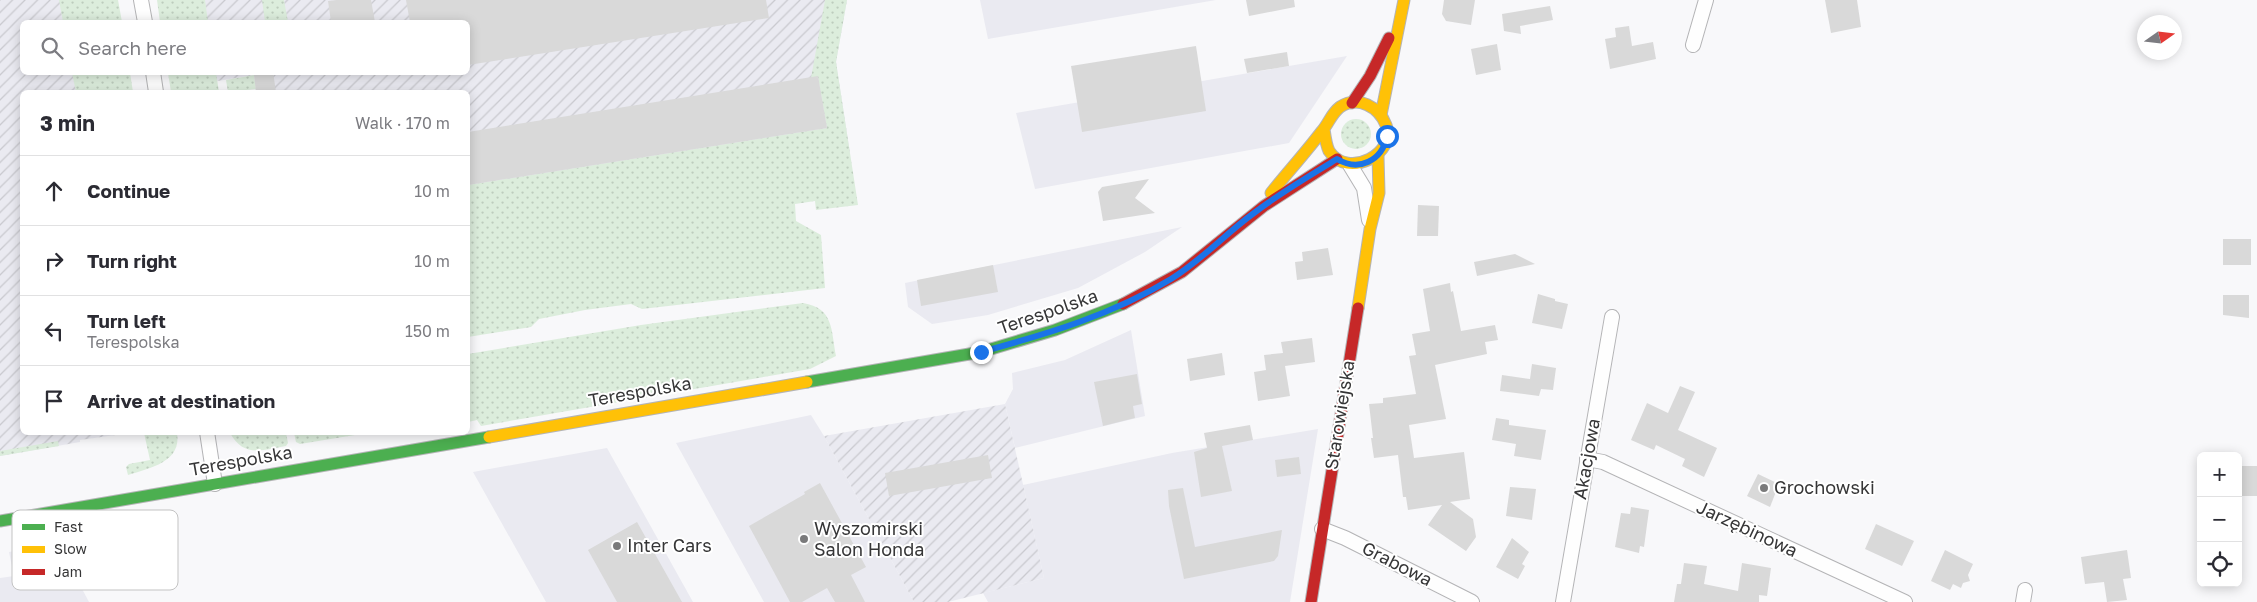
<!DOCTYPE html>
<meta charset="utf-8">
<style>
:root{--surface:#fff;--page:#f2f2f3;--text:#2b2b33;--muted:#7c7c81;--line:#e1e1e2}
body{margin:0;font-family:"Golos Text",sans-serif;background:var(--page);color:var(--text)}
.controls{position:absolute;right:15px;bottom:15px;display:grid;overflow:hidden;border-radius:8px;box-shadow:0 2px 12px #0003}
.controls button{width:45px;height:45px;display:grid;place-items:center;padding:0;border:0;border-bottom:1px solid var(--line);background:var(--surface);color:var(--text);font:25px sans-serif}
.compass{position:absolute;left:2137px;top:15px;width:45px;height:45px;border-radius:50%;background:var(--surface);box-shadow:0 2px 12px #0003;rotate:76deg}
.stop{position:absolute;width:15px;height:15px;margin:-11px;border:4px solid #1a73e8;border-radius:50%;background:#fff}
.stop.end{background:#1a73e8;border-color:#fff;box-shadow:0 1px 5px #0008}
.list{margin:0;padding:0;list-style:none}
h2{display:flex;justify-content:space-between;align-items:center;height:65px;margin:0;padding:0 20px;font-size:21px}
h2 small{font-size:16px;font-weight:400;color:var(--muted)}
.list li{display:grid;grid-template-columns:32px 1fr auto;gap:15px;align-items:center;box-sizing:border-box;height:70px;padding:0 20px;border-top:1px solid var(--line)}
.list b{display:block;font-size:19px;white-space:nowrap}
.list p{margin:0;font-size:16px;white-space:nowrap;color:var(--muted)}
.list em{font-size:16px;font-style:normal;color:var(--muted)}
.icon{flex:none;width:28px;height:28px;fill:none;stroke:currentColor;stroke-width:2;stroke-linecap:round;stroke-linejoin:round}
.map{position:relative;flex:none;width:2257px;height:602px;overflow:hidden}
.search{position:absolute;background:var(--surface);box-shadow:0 2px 12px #0003;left:20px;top:20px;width:450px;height:55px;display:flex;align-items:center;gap:12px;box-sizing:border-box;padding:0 18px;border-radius:8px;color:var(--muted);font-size:19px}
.panel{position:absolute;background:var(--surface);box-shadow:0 2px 12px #0003;left:20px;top:90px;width:450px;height:345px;border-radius:8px}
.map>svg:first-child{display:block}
.built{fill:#eaeaf1}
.industrial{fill:url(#industrial-furrows)}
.grass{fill:url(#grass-dots)}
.building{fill:#d9d9d9}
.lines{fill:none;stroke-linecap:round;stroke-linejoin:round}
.street-casing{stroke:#b4b4b6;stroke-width:16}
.fast-casing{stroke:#b4b4b6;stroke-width:13}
.slow-casing{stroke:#b4b4b6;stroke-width:13}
.jam-casing{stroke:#b4b4b6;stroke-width:13}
.street{stroke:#fefefe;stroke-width:14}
.fast{stroke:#4caf50;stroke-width:11}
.slow{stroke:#ffc107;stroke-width:11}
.jam{stroke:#c62828;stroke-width:11}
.route{stroke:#1a73e8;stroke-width:6}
.poi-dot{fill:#7a7a7b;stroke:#fff;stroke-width:2}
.labels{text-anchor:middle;stroke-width:4;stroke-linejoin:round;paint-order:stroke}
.street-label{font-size:18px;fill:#363637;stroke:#fff}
.poi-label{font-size:18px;fill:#363637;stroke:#fff;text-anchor:start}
.key{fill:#fff;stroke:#c3c3c3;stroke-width:1}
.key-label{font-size:14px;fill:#363637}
</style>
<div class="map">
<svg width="2257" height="602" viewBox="0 0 2257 602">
<defs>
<pattern id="industrial-furrows" width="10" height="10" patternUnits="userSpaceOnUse" patternTransform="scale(1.25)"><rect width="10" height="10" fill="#eaeaf1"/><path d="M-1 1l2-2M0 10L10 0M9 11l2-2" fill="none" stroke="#c9c9cf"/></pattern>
<pattern id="grass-dots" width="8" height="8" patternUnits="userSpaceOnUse" patternTransform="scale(1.25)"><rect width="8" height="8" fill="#dceddc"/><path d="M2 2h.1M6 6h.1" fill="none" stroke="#bdccbd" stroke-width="1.8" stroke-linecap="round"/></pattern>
</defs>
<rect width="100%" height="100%" fill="#f8f8fa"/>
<g class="built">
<path d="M980 0H1216L988 39Z"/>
<path d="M1347 56 1289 143 1035 189 1016 113Z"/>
<path d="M1182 227 1145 252 1078 288 988 315 932 324 908 307 905 283Z"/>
<path d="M1131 330 1145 416 1015 448 1005 404 1013 389 1012 373 1065 360Z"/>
<path d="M811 415 824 436 914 602H764L676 443Z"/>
<path d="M1318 429 1290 602H988L983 593 1044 578 1023 485 1172 453Z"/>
<path d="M607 448 693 602H546L473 472Z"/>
<path d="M58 544 89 602H0V578L14 576 9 552Z"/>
</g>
<g class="industrial">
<path d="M0 0H76L79 22H22V72L87 73 90 92H22V432L130 433 80 440V442L0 456Z"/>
<path d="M199 0H847L836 62 850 153 468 225V92H256L254 75 212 82 210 73 468 72V22H203Z"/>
<path d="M1005 404 1044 578 948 602H914L824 436Z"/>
</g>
<g class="grass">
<path d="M59 0H118L122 22H63Z"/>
<path d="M157 0H205L208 22H160Z"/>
<path d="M262 0H284L288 22H265Z"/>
<path d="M825 0H847L836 62 858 205 816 210 815 201 795 204 796 221 821 235 825 288 642 309 631 304 585 310 539 319 531 327 468 337V185L827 128 818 77 811 78Z"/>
<path d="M72 73H130L133 92H76Z"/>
<path d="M168 73H216L219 92H171Z"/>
<path d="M254 75 256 89 228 92 226 80Z"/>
<circle cx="1356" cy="134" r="15"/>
<path d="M803 303C834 308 831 330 836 356L810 369 481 426 477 420 468 422V354L641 325Z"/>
<path d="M144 433H177C182 462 150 468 128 475L126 467 129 464 150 460Z"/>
<path d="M230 433H286L288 443 286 446C262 450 244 458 230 433Z"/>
<path d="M294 433V432L360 433 355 435 300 444 296 442Z"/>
<path d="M58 441 59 446 0 456V451Z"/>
</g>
<g class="building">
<path d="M337 0H371L375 22H331L328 1Z"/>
<path d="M406 0H766L769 18 468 65V22H410Z"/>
<path d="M1246 0H1294L1295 7 1249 16Z"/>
<path d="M1444 0H1475L1471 25 1446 21 1442 14Z"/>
<path d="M1825 0H1857L1861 27 1831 33Z"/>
<path d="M1550 6 1553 20 1520 26 1521 34 1504 31 1502 14Z"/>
<path d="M1629 26 1632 46 1653 42 1656 59 1610 69 1605 39 1616 37 1615 28Z"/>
<path d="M1497 44 1501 70 1476 75 1471 49Z"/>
<path d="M1196 46 1206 111 1082 132 1071 66Z"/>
<path d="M1287 52 1289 66 1247 73 1244 59Z"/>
<path d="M273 72 276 92H256L254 75Z"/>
<path d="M818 76 827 128 468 185V132Z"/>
<path d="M1149 179 1135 198 1155 213 1103 221 1098 192 1102 187Z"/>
<path d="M1418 205 1439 206 1438 236H1417Z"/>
<rect x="2223" y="239" width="28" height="26"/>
<path d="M1328 248 1333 275 1297 280 1295 262 1303 261 1302 252Z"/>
<path d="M1515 254 1535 264 1477 276 1474 262Z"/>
<path d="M993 265 998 292 921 306 917 280Z"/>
<path d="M1450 283 1451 292 1453 291 1461 331 1495 325 1498 340 1485 342 1487 354 1435 365 1446 419 1409 425 1414 458 1464 452 1470 499 1450 502 1473 519 1476 537 1466 551 1428 525 1442 505 1408 510 1406 497H1403L1398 455 1374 458 1371 438H1373L1369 404 1383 403V398L1416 394 1409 356 1416 355 1412 334 1430 331 1423 289Z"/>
<path d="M1538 294 1555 299V301L1568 304 1562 329 1532 323Z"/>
<path d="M2223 295H2249V318L2223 315Z"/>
<path d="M1312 338 1315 362 1285 366 1290 396 1258 401 1254 372 1266 370 1264 355 1283 353 1281 342Z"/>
<path d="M1222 353 1225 375 1190 381 1187 359Z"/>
<path d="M1532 364 1556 368 1553 390 1541 389 1539 396 1500 391 1502 375 1530 379Z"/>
<path d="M1137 374 1142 404 1133 406 1135 418 1103 426 1094 382Z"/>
<path d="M1680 386 1695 392 1678 430 1717 448 1704 477 1682 466 1685 459 1656 445 1654 450 1631 440 1647 403 1668 413Z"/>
<path d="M1496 418 1509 420V425L1546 430 1541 460 1514 456 1516 444 1492 440Z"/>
<path d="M1250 425 1253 440 1222 446 1232 491 1201 497 1194 452 1207 448 1204 433Z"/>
<path d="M988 455 992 478 889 496 885 473Z"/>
<path d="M1299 457 1301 474 1277 477 1275 460Z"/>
<rect x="2238" y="466" width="19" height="30"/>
<path d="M1758 474 1779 484 1770 507 1747 496Z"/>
<path d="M820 483 866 567 851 575 865 602H835L827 588 802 602H790L749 526 805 494 804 492Z"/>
<path d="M1510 487 1536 489 1532 520 1506 516Z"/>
<path d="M1183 488 1195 547 1282 530 1278 556 1274 561 1184 579 1169 506 1168 490Z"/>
<path d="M1631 507 1649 510 1644 547 1640 546 1639 553 1615 547 1621 513 1630 514Z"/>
<path d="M637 522 682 602H617L588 550Z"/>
<path d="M1876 524 1914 541 1902 566 1865 549Z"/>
<path d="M1512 538 1529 552 1522 564 1525 566 1518 579 1496 567Z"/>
<path d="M1945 550 1973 564 1968 575 1970 581 1963 583 1961 588 1953 584 1950 590 1931 581Z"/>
<path d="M2127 550 2131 578 2123 579 2127 600 2107 602 2104 582 2085 584 2081 557Z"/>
<path d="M1684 563 1707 566 1704 584 1738 591 1742 563 1771 568 1767 596 1759 595V602H1674L1677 584H1681Z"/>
</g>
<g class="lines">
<g class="street-casing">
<g id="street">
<path d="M141 0 145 22"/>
<path d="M1693 45 1706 0"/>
<path d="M153 72 156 92"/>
<path d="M1350 165 1364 188 1369 220"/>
<path d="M207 432 215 484"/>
<path d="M1587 459 1603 462 1905 602"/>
<path d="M1322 529 1345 538 1472 602"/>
<path d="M1563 602 1612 317"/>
<path d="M2023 602 2025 590"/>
</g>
</g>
<g class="fast-casing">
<g id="fast">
<path d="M807 382 981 352 1055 330 1123 304"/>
<path d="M0 521 489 437"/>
</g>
</g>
<g class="slow-casing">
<g id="slow">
<path d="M1381 115 1404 0"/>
<path d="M1271 193C1288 172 1306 152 1322 131 1329 123 1331 114 1340 107 1358 95 1379 107 1386 125 1398 153 1348 180 1329 151 1326 145 1325 136 1324 129"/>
<path d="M1358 308 1370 229 1379 193 1378 156"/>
<path d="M489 437 807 382"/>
</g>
</g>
<g class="jam-casing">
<g id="jam">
<path d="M1352 103 1370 76 1389 38"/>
<path d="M1123 304 1182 272 1264 206 1337 159"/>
<path d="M1311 602 1358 308"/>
</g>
</g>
<use href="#street" class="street"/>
<use href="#fast" class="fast"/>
<use href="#slow" class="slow"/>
<use href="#jam" class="jam"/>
</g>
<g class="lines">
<path class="route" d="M981 352C1047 334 1112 315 1171 279 1202 260 1225 234 1254 213 1280 193 1309 176 1337 159 1359 172 1382 161 1387 136"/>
</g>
<g class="poi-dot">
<circle cx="1764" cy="488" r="5"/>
<circle cx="804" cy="539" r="5"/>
<circle cx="617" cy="546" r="5"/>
</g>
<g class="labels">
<g class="street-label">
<text transform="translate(1048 312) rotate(-19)" y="6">Terespolska</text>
<text transform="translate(640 392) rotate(-10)" y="6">Terespolska</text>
<text transform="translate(1340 415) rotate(-81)" y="6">Starowiejska</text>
<text transform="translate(1587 459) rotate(-80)" y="6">Akacjowa</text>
<text transform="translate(241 461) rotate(-10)" y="6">Terespolska</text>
<text transform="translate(1747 529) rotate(25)" y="6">Jarzębinowa</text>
<text transform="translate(1397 564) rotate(27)" y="6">Grabowa</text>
</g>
<g class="poi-label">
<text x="1774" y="494">Grochowski</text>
<text x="814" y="535">Wyszomirski<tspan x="814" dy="21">Salon Honda</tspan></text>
<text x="627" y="552">Inter Cars</text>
</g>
</g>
<rect x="12" y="510" width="166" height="80" rx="8" class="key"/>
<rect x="22" y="524" width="23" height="6" fill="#4caf50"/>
<rect x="22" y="546" width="23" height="7" fill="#ffc107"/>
<rect x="22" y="569" width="23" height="6" fill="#c62828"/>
<g class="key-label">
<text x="54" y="532">Fast</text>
<text x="54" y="554">Slow</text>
<text x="54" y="577">Jam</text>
</g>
</svg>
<div class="controls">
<button>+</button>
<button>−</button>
<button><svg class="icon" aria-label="locate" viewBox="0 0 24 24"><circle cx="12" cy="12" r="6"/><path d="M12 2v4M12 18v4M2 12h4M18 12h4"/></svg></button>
</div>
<svg class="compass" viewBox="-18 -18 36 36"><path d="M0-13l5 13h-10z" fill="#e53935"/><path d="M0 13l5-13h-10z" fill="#7c7c81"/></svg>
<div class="stop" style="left:1387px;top:136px"></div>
<div class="stop end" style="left:981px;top:352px"></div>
<div class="search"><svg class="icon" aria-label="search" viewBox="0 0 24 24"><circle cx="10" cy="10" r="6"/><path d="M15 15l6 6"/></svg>Search here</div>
<section class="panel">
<h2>3 min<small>Walk · 170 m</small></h2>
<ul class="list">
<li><svg class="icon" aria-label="ahead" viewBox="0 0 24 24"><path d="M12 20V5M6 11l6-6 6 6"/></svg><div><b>Continue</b></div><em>10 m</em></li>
<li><svg class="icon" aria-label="right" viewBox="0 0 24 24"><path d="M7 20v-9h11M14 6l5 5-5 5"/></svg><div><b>Turn right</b></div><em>10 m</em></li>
<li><svg class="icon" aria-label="left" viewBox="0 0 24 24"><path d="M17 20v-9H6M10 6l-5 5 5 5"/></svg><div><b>Turn left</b><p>Terespolska</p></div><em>150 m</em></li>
<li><svg class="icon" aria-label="arrive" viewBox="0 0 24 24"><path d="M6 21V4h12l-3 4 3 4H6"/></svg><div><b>Arrive at destination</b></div></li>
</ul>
</section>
</div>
